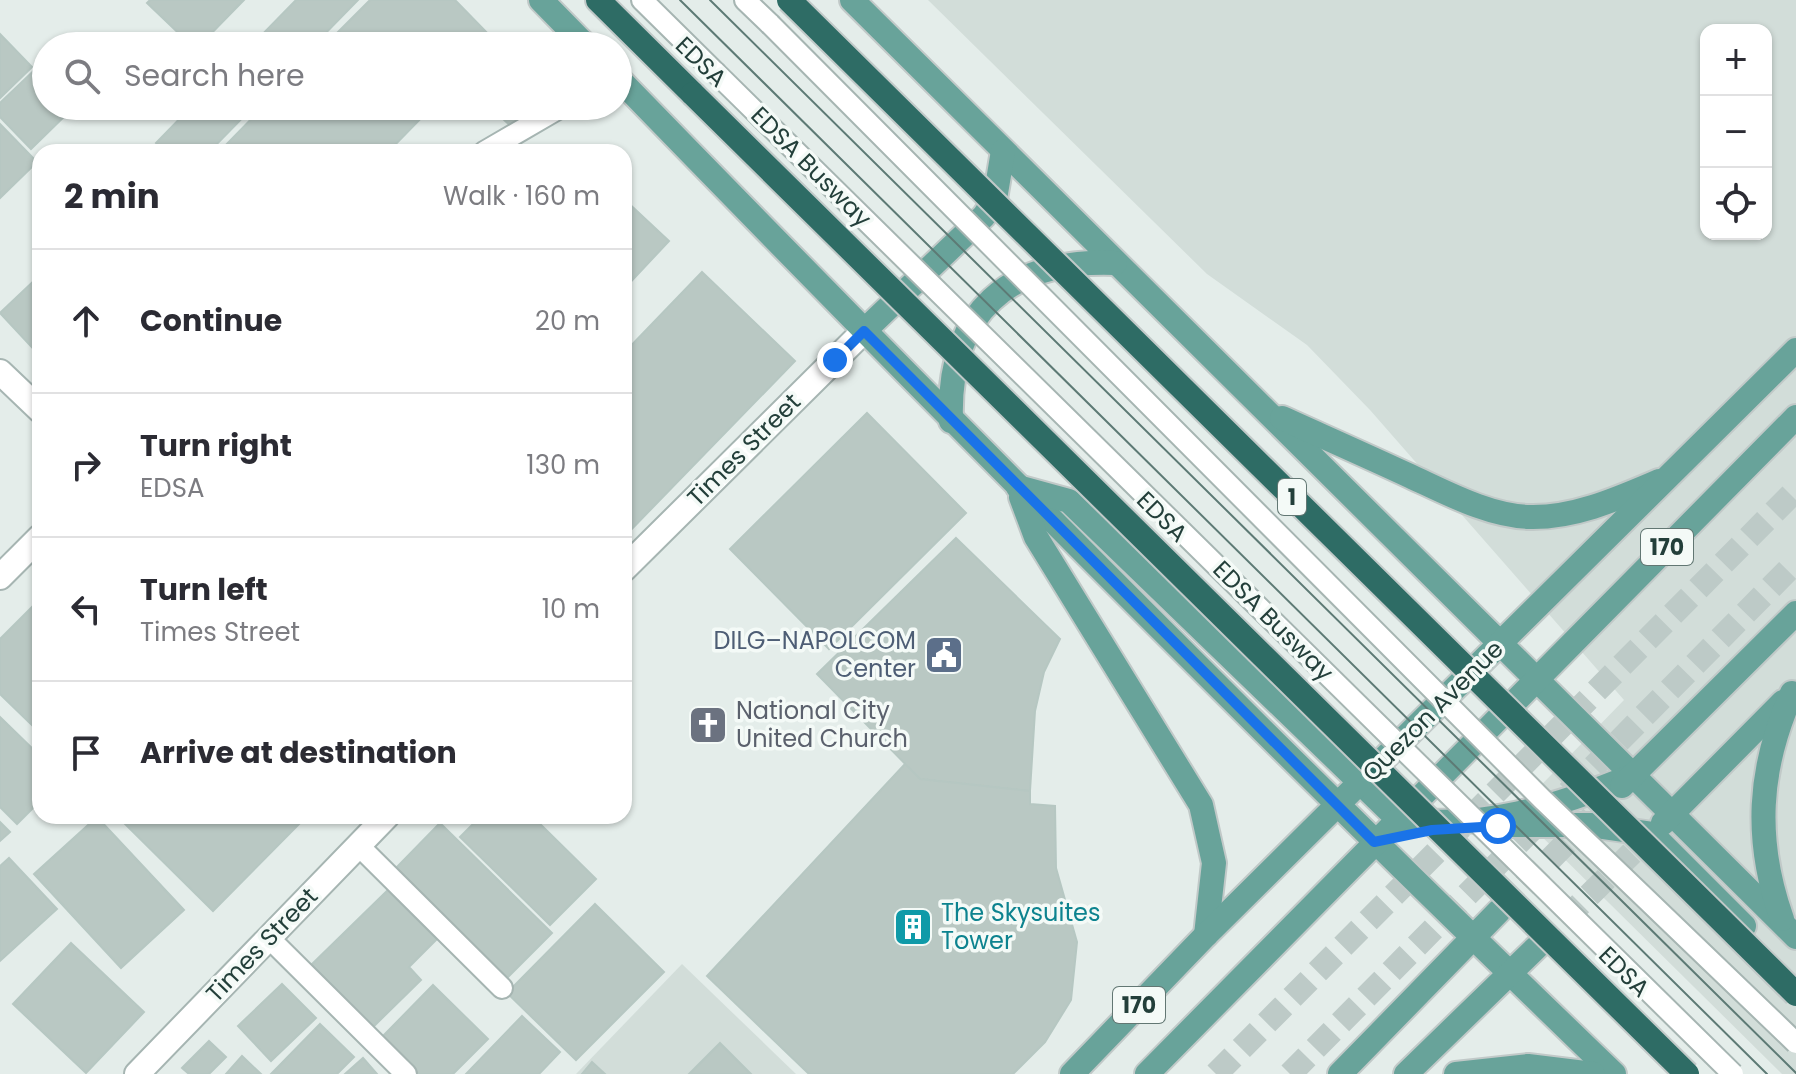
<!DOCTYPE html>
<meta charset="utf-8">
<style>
:root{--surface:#fff;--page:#f2f2f3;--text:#2b2b33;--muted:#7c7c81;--line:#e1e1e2}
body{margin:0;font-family:Poppins,sans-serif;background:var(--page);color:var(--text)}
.controls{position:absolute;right:24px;top:24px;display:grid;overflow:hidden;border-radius:16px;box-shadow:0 2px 6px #0004}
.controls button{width:72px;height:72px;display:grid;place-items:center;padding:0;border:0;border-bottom:2px solid var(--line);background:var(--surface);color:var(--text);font:40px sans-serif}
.stop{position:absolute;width:24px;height:24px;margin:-18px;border:6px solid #1a73e8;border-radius:50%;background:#fff}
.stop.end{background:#1a73e8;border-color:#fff;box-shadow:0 2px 8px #0008}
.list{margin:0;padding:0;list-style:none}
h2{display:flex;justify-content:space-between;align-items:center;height:104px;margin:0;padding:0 32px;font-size:34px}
h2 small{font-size:26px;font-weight:400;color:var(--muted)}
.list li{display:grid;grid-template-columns:52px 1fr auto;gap:24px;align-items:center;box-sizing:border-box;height:144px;padding:0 32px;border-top:2px solid var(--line)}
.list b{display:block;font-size:30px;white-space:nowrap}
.list p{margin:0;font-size:26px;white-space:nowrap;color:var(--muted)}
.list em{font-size:26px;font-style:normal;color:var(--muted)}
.icon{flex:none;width:44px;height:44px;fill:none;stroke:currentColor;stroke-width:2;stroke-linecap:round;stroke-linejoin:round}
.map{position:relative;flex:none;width:1796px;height:1074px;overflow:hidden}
.search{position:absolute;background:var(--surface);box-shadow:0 2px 6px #0004;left:32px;top:32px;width:600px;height:88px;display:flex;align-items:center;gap:20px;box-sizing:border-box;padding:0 28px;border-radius:44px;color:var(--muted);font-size:30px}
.panel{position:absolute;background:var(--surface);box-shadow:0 2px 6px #0004;left:32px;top:144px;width:600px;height:680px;border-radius:24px}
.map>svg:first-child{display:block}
.built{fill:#d2ddd9;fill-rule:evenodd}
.building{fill:#b9c8c3;stroke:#b6c7c2;stroke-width:2}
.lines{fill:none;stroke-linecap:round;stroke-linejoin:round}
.primary-tunnel{stroke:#bdcac7;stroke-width:24;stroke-dasharray:24 12;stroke-linecap:butt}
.lane-casing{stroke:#a6b5b2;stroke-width:24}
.street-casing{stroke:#a6b5b2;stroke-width:28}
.primary-casing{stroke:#c1c9c8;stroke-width:28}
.highway-casing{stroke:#c1c9c8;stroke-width:28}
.lane{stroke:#fff;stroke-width:20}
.street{stroke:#fff;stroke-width:24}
.primary{stroke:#68a39a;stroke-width:24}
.highway{stroke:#2e6c65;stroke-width:24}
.tram{stroke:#5d7a75;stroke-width:2}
.lane-bridge-casing{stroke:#a6b5b2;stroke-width:24;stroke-linecap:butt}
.highway-bridge-casing{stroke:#c1c9c8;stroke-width:28;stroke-linecap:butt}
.lane-bridge{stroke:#fff;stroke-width:20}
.highway-bridge{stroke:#2e6c65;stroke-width:24}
.route{stroke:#1a73e8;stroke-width:10}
.labels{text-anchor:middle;stroke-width:7;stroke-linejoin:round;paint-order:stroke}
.shield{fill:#f4faf7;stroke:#627773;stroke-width:2}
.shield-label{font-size:22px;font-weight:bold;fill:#233f3a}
.street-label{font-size:24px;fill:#233f3a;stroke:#f4faf7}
.service-label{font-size:24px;fill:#4e5e75;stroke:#f4faf7;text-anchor:end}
.worship-label{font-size:24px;fill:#5b616d;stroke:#f4faf7;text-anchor:start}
.culture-label{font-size:24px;fill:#0d838f;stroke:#f4faf7;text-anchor:start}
</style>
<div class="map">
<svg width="1796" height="1074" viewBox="0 0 1796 1074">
<rect width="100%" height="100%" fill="#e4edea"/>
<g class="built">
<path d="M928 0H1796V1074H1782L1516 811 1624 700 1370 410 1307 345 1207 274ZM1706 30H1766V234H1706Z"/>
<path d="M682 964 796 1074H576Z"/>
</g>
<g class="building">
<path d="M150 0H244L199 46H192L147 3Z"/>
<path d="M296 0H358L313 46H251Z"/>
<path d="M370 0H455L496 42 492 46H324Z"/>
<path d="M0 34 32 67 0 98Z"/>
<path d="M70 36 80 46H59Z"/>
<path d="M46 59V106H75L31 149 0 117V103Z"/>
<path d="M192 106H254L209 152H165L156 143Z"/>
<path d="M264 106H433L388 152H219Z"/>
<path d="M489 106H536L514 129Z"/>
<path d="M0 124 37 162 0 198Z"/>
<path d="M624 199 669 241 624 289Z"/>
<path d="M702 272 795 361 624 537V353Z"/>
<path d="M40 275V356L0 313Z"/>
<path d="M867 413 966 513 829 649 730 549Z"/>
<path d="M956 538 1060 639 1044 672 1035 711 1030 791 920 779 817 674Z"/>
<path d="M40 599V733L0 694V639Z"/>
<path d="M0 717 40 756V801L17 824 0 807Z"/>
<path d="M905 764 920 779 1030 791V804L1055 806 1056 868 1077 942 1071 1000 1045 1042 1013 1074H809L707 976Z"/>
<path d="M117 816H307L213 911Z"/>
<path d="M481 816H532L596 879 550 925 460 837Z"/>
<path d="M97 817 184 910 121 968 34 874Z"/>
<path d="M0 822 10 832 0 841Z"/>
<path d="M440 823 552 933 506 979 395 869Z"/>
<path d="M9 858 57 909 0 961V866Z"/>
<path d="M388 890 437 939 409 967 421 980 371 1029 310 966Z"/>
<path d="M595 904 664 972 576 1060 507 993Z"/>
<path d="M71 943 144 1012 86 1073 13 1004Z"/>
<path d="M282 984 316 1018 271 1061 238 1026Z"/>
<path d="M433 985 488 1039 453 1074H418L381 1038Z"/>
<path d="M522 1016 560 1052 539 1074H466Z"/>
<path d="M320 1024 354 1057 337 1074H271Z"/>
<path d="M209 1041 226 1057 209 1074H189L182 1068Z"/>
<path d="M720 1043 751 1074H689Z"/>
<path d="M242 1056 261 1074H226Z"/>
<path d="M363 1058 377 1074H345Z"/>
<path d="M592 1062 605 1074H582Z"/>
</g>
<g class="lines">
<g class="primary-tunnel">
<path d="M1499 911 1593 816"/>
<path d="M1538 946 1637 848"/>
<path d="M1216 1074 1796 490"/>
<path d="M1290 1074 1796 562"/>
</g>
<g class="lane-casing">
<g id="lane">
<path d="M642 0 715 72"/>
<path d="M745 0 770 24"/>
<path d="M484 152 563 106"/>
<path d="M358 845 502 988"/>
<path d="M269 938 406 1074"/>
</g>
</g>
<g class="street-casing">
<g id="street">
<path d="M0 372 40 410"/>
<path d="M624 569 864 331"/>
<path d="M0 577 40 537"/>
<path d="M137 1074 387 816"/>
</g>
</g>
<g class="primary-casing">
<g id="primary">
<path d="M541 0 586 46"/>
<path d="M852 0 1796 937"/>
<path d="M618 78C945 415 1276 748 1614 1074"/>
<path d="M864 331 984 216 995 199 1003 151"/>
<path d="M1282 418C1324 437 1367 456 1410 476 1447 493 1489 516 1530 517 1575 518 1619 498 1659 481"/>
<path d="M951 421C947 312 1009 259 1115 263"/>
<path d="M1018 487 1069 501 1397 818C1478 832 1559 806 1634 775"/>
<path d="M1021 497 1036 537 1201 805 1214 863 1206 935"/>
<path d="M1622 786 1796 613"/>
<path d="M1663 823 1783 702"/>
<path d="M1511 825H1590L1652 834 1744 926"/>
<path d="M1782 919C1754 840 1758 769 1792 693"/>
<path d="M1072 1074 1206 935 1796 350"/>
<path d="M1147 1074 1796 417"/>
<path d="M1340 1074 1499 911"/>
<path d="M1406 1074 1538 946"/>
<path d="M1456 1074 1528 1066 1593 1074"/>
</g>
</g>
<g class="highway-casing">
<path id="highway" d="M598 0 693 94"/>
</g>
<use href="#lane" class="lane"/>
<use href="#street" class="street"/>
<use href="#primary" class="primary"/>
<use href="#highway" class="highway"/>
<g class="tram">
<path d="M680 0 1767 1074"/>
<path d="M710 0 1796 1073"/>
</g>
<g class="lane-bridge-casing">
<g id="lane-bridge">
<path d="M770 24 1542 799 1796 1043"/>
<path d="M715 72 1733 1074"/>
</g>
</g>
<g class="highway-bridge-casing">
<g id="highway-bridge">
<path d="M789 0 1796 994"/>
<path d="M693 94 1687 1074"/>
</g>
</g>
<use href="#lane-bridge" class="lane-bridge"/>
<use href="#highway-bridge" class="highway-bridge"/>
</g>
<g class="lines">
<path class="route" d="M835 360 864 331 1374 842 1432 830 1498 826"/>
</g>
<defs>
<g id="civic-square" transform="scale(2)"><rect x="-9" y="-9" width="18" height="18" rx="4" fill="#5c6f8a" stroke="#f4faf7"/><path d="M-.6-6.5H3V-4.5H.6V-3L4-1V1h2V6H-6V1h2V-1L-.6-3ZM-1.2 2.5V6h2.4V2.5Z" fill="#fff"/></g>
<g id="church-square" transform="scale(2)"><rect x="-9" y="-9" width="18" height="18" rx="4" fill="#6b7280" stroke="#f4faf7"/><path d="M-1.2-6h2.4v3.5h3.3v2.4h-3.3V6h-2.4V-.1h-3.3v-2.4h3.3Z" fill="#fff"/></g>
<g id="building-square" transform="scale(2)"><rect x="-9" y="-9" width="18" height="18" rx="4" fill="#0f9aa8" stroke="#f4faf7"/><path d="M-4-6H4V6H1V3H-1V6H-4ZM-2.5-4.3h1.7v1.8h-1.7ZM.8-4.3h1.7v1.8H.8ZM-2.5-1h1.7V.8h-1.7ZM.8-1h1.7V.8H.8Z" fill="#fff"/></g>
</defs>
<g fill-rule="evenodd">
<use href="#civic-square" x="944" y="655"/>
<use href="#church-square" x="708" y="725"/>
<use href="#building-square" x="913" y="927"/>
</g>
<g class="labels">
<g class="shield">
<rect x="1278" y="479" width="28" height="36" rx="6"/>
<rect x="1641" y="529" width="52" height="36" rx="6"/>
<rect x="1113" y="987" width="52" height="36" rx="6"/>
</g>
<g class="shield-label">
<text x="1292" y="505">1</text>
<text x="1667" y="555">170</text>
<text x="1139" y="1013">170</text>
</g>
<g class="street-label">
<text transform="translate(701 62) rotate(44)" y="8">EDSA</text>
<text transform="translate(811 167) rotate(45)" y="8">EDSA Busway</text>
<text transform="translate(744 450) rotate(-45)" y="8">Times Street</text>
<text transform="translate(1162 517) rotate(45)" y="8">EDSA</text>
<text transform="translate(1273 621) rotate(45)" y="8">EDSA Busway</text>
<text transform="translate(1433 711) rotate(-45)" y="8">Quezon Avenue</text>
<text transform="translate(262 945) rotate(-46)" y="8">Times Street</text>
<text transform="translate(1624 972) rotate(45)" y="8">EDSA</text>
</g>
<g class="service-label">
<text x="916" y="649">DILG–NAPOLCOM<tspan x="916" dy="28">Center</tspan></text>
</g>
<g class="worship-label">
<text x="736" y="719">National City<tspan x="736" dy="28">United Church</tspan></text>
</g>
<g class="culture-label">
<text x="941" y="921">The Skysuites<tspan x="941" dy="28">Tower</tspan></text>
</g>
</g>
</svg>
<div class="controls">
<button>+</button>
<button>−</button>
<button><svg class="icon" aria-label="locate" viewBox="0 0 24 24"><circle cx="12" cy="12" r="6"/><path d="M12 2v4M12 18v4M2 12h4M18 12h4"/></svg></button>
</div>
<div class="stop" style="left:1498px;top:826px"></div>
<div class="stop end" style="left:835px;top:360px"></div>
<div class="search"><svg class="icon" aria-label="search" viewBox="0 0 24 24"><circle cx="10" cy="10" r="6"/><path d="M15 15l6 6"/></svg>Search here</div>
<section class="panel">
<h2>2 min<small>Walk · 160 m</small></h2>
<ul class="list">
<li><svg class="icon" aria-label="ahead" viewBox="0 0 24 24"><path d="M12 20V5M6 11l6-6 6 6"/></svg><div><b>Continue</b></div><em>20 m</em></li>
<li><svg class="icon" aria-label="right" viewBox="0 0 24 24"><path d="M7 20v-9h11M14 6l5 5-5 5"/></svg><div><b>Turn right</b><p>EDSA</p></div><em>130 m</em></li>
<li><svg class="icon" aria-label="left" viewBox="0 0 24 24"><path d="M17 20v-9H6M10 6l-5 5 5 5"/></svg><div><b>Turn left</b><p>Times Street</p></div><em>10 m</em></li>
<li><svg class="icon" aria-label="arrive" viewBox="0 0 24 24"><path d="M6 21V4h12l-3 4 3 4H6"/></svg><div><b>Arrive at destination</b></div></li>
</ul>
</section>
</div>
